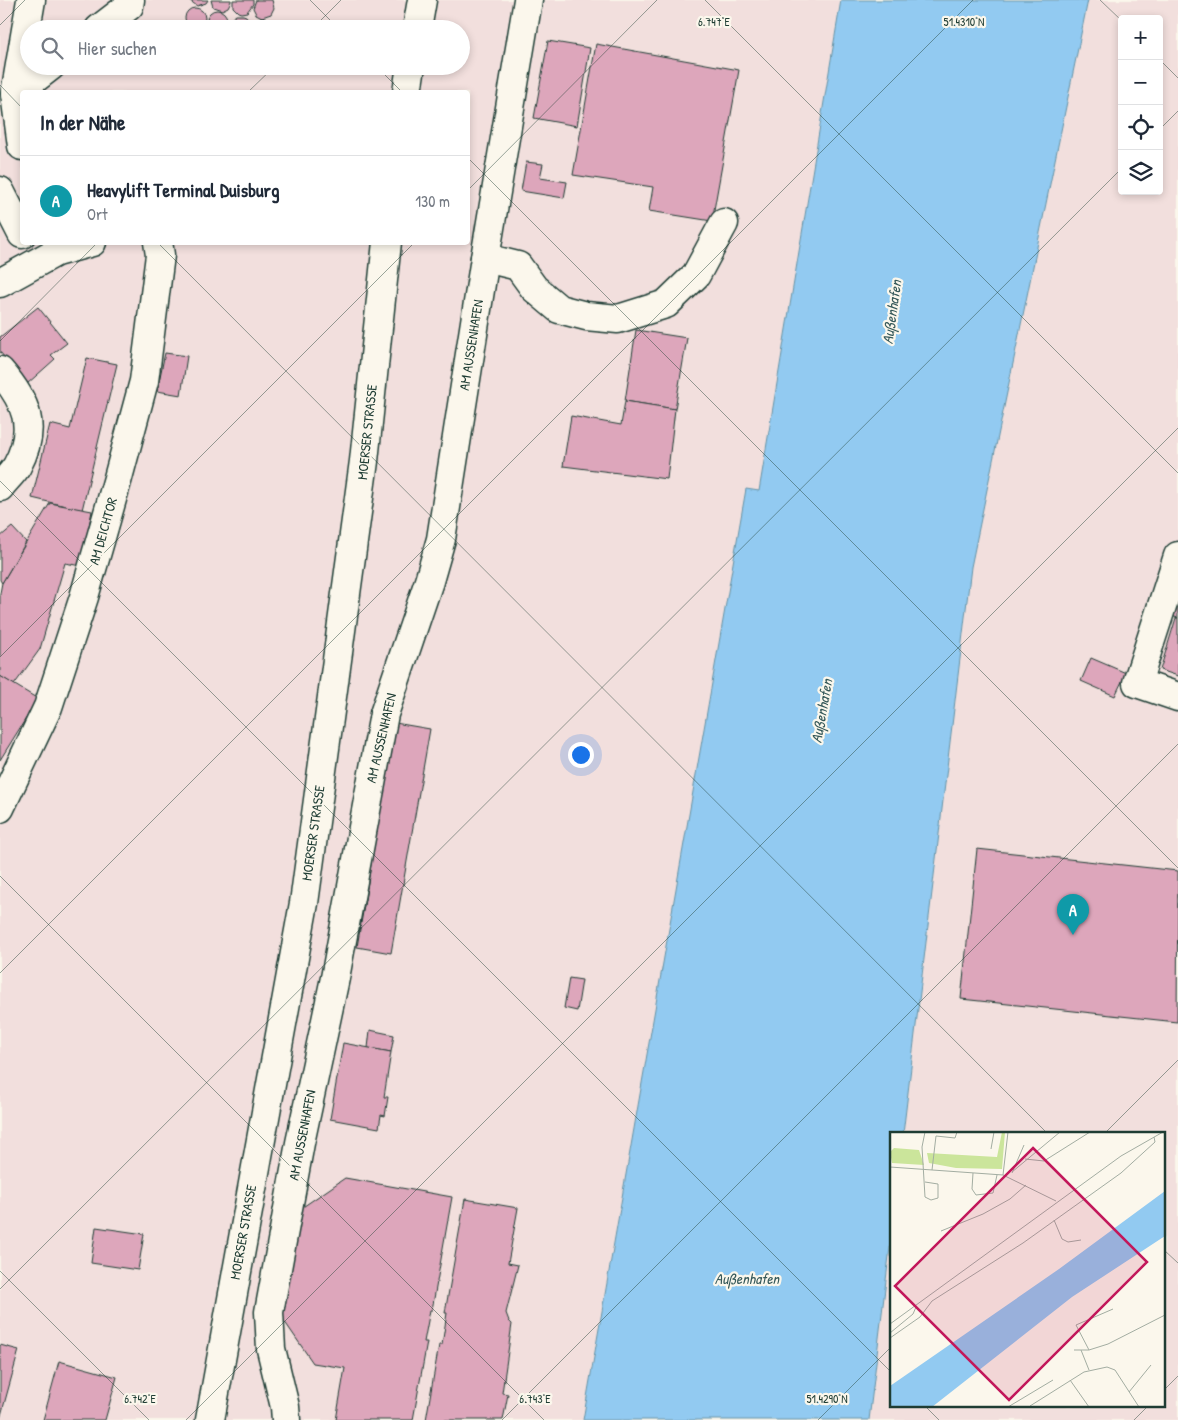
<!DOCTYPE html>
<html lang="de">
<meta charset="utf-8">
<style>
:root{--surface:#fff;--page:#f6f6f7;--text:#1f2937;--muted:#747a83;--line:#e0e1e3;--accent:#c8321e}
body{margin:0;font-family:"Patrick Hand",sans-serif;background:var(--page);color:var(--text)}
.controls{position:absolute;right:15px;top:15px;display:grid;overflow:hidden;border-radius:5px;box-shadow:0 2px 8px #0003}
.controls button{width:45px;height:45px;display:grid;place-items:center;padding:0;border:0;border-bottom:1px solid var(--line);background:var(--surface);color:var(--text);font:25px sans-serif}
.you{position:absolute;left:580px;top:754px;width:18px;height:18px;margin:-12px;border:4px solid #fff;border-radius:50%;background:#1a73e8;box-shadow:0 0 0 8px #1a73e833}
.badge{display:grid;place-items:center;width:32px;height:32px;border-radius:50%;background:var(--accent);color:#fff;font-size:16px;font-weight:700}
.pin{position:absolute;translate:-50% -41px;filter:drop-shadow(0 1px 2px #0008)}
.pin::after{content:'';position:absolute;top:26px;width:18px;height:15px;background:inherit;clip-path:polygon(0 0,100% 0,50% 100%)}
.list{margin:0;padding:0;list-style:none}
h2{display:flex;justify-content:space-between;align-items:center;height:65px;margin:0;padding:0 20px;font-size:21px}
h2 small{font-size:16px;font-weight:400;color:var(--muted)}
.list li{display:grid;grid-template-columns:32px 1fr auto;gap:15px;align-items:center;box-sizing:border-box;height:90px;padding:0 20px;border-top:1px solid var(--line)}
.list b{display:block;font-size:19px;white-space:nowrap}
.list p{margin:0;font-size:16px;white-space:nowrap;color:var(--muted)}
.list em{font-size:16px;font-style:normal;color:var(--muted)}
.icon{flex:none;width:28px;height:28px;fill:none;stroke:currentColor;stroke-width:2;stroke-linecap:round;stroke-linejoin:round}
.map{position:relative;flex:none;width:1178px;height:1420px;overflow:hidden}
.search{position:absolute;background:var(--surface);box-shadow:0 2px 8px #0003;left:20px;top:20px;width:450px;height:55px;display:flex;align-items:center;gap:12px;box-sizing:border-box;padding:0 18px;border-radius:28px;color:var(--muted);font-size:19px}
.panel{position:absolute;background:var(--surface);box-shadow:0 2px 8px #0003;left:20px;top:90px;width:450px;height:155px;border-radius:5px}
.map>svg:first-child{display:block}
.built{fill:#f2dfdd;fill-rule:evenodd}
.water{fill:#92caf1;stroke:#6492a5}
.building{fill:#dda6bb;stroke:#1f3d34}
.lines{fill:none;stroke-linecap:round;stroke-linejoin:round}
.minor-casing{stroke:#1f3d34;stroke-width:31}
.minor{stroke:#fbf7ec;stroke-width:28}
.ticks{fill:none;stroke:#1f3d34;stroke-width:1;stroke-opacity:0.45}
.labels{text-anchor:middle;stroke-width:4.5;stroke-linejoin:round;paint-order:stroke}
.street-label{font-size:14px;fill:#1f3d34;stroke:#fbf7ec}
.water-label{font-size:15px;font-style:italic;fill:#36595a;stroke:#fbf7ec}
.inset-road{fill:none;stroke:#a3ada2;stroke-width:1}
.view{fill:#c2185b;fill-opacity:0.15;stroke:#c2185b;stroke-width:2.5}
.inset-edge{fill:none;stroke:#1f3d34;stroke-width:2.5}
.ticks-label{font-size:12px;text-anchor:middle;fill:#1f3d34;stroke:#fbf7ec;stroke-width:4.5;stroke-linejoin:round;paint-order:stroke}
</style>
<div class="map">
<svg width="1178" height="1420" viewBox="0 0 1178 1420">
<rect width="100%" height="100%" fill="#fbf7ec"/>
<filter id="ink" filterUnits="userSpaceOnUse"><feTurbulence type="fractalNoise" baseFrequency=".02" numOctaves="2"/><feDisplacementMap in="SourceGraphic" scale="10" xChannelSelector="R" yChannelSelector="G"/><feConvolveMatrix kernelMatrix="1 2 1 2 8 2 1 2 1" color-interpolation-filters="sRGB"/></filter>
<g filter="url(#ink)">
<g class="built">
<path d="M0 0H841L759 491 746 490 583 1420H0ZM29 29H461V66H29ZM22 92H468V242H22Z"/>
<path d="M1088 0H1178V1420H869L892 1231V1406H1164V1134H903L971 567ZM1122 19H1159V191H1122Z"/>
</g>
<path class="water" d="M841 0H1088L971 567 903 1134H892V1231L869 1420H583L746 489 759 491Z"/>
<g class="building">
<path d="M189 0H208L206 3 197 6Z"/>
<path d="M211 0H231V1L228 7 222 10 213 7Z"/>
<path d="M233 0H253V4L247 12 241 13 238 12 233 7Z"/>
<path d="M256 0H272L274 8 271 14 262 17 256 14 253 8Z"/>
<circle cx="195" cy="18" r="10"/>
<circle cx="217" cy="20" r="10"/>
<path d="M236 15H243L246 16 250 22 249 29H230L231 19Z"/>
<path d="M262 17 268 20 272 29H251L253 22Z"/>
<path d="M548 41 590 48 577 126 534 118Z"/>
<path d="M596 44 739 70 712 221 649 211 653 187 573 175Z"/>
<path d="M526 162 543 164 540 178 567 182 564 198 521 191Z"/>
<path d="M38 307 67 343 51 355 55 359 27 384 0 352V337Z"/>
<path d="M636 330 687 338 675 409 625 401Z"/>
<path d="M165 353 187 356 181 395 157 391Z"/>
<path d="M87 358 117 364 82 510 32 498 50 424 70 429Z"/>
<path d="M625 401 675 409 667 479 563 466 571 416 621 425Z"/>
<path d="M50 503 92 511 81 566 65 563 40 649 14 685 0 676V593L2 583Z"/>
<path d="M12 527 26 542 2 583 0 580V537Z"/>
<path d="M1178 595V618L1171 616Z"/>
<path d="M1176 618H1178V676L1160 670Z"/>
<path d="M1091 658 1126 673 1115 696 1081 681Z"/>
<path d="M0 676 38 699 0 760Z"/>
<path d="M395 723 430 729 391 953 357 947Z"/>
<path d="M977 849 1178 871 1177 1022 961 999Z"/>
<path d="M569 978 582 980 577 1011 564 1008Z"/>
<path d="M370 1030 394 1035 391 1052 368 1048Z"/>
<path d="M343 1043 391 1052 384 1097H388L385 1116 381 1115 379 1128 330 1119Z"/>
<path d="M345 1178 452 1197 432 1310H430L424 1342H427L413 1420H336L345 1368 313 1363 278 1312 294 1213Z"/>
<path d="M465 1199 518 1208 508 1263 518 1265 506 1313 509 1321 512 1324 502 1393 508 1394 503 1420H426L439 1345H442L447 1313H445Z"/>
<path d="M96 1227 144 1234 138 1270 91 1263Z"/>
<path d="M0 1345 19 1350 0 1419Z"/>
<path d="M59 1361 117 1377 105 1420H43Z"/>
</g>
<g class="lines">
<g class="minor-casing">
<g id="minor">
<path d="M99 29 129 6 130 0"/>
<path d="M417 29 422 0"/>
<path d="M407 92 411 66"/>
<path d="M15 94 51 66"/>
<path d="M22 146 15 94 31 0"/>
<path d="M0 191 22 234"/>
<path d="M485 258 518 266 534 288 559 309 586 316 618 319 666 304 696 275 724 223"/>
<path d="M0 283 56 252 92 242"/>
<path d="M0 371C26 401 38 427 17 466 13 473 5 480 0 487"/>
<path d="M1178 556 1137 683 1178 697"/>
<path d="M0 808 48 707 84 597 118 478 144 381 160 255 158 242"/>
<path d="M210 1420 304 903 364 461 387 242"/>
<path d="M286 1420 285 1407 271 1349 269 1312 300 1143 335 978 384 714 429 581 441 539 485 258 528 0"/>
</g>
</g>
<use href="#minor" class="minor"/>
</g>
</g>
<path class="ticks" d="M310 0 339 29M705 0 1178 473M1100 0 1122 21M0 25 25 0M312 29 341 0M1159 59 1178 78M376 66 402 92M0 85 22 108M248 92 275 66M1159 130 1178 111M468 158 1178 868M468 190 657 0M157 242 1048 1134M0 341 98 242M0 481 892 1373M0 657 415 242M0 876 544 1420M0 973 973 0M1104 1134 1178 1060M1164 1250 1178 1263M0 1271 149 1420M0 1289 1122 168M1164 1390 1178 1376M925 1406 939 1420M186 1420 1178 428M502 1420 1178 744M818 1420 892 1346M1134 1420 1148 1406"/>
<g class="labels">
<g class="street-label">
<text transform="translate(471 345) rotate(-81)" y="5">AM AUSSENHAFEN</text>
<text transform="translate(367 432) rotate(-84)" y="5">MOERSER STRASSE</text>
<text transform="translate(103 531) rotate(-74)" y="5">AM DEICHTOR</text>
<text transform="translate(381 738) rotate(-77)" y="5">AM AUSSENHAFEN</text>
<text transform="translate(313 833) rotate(-82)" y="5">MOERSER STRASSE</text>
<text transform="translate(302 1135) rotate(-79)" y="5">AM AUSSENHAFEN</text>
<text transform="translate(243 1232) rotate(-80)" y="5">MOERSER STRASSE</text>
</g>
<g class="water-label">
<text transform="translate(892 312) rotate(-82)" y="5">Außenhafen</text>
<text transform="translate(822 711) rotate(-80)" y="5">Außenhafen</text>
<text x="747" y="1284">Außenhafen</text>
</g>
</g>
<g transform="translate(890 1132)">
<rect width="275" height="275" fill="#fbf7ec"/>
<path d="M112 0H115L112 37 66 36 39 31 37 21 107 25ZM4 16 29 18 34 33 2 31 0 20Z" fill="#cbe59b"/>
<path d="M275 59V104L182 165 42 275H0V254L169 137Z" fill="#92caf1"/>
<path class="inset-road" d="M35 0 32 15 35 65 41 68 48 66V52L35 50M101 17 104 0M135 27 154 29 200 0M0 35 113 43 166 69M42 38 46 4 65 6 67 0M122 40 170 0M83 41 82 57 86 63 103 61 107 43M122 41 134 13M113 43 118 0M164 88 172 107 178 110 191 108M51 99 93 82 120 67 136 53M0 192 231 24 273 0M0 201 23 182 26 175M0 206 30 185 42 169 133 111 231 41 265 10 264 5M184 218H199L218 212 275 183M191 218 199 238M199 218 186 193 223 177M180 248 199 275M239 260 261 233M140 274 194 240 217 235 225 238 249 275M118 275 163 248"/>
<path class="view" d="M143 16 257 130 119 268 5 154Z"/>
<rect width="275" height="275" class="inset-edge"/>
</g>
<g class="ticks-label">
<text x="714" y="26">6.747°E</text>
<text x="964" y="26">51.4310°N</text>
<text x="140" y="1403">6.742°E</text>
<text x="535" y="1403">6.743°E</text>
<text x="827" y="1403">51.4290°N</text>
</g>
</svg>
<div class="controls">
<button>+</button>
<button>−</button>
<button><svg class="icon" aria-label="locate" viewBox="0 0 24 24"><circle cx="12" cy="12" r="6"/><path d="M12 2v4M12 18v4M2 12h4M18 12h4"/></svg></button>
<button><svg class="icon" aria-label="layers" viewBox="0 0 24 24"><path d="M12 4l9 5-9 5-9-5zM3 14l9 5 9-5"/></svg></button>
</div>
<div class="you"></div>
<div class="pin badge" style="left:1073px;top:935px;background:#0f9aa8">A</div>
<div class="search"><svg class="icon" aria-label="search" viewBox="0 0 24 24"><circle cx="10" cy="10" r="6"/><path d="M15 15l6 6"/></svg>Hier suchen</div>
<section class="panel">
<h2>In der Nähe<small></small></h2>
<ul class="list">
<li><span class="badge" style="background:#0f9aa8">A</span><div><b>Heavylift Terminal Duisburg</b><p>Ort</p></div><em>130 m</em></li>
</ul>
</section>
</div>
